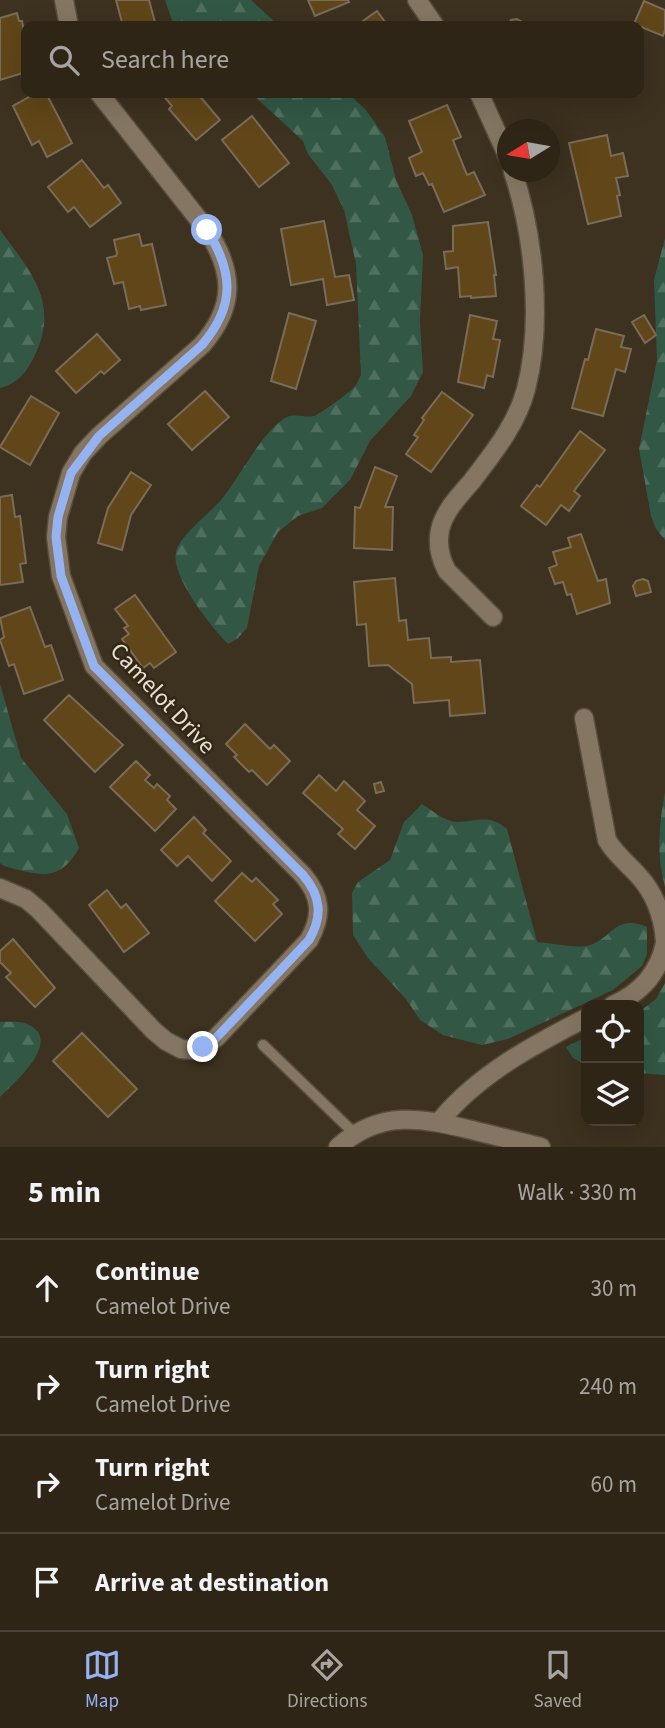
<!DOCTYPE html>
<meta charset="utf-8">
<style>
:root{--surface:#2e2517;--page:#362d20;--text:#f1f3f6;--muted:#a7a5a1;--line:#494236;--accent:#95b2f1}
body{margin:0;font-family:"Source Sans 3",sans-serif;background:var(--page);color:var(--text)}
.controls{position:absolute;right:21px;bottom:21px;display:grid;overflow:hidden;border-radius:14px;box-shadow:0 7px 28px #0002}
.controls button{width:63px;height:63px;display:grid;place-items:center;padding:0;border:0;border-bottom:2px solid var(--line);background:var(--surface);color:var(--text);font:35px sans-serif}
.compass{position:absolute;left:497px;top:119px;width:63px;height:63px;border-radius:50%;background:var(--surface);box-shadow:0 7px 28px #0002;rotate:259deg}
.stop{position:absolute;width:21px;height:21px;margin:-16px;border:5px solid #95b2f1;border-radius:50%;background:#fff}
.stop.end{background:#95b2f1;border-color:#fff;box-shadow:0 2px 7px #0008}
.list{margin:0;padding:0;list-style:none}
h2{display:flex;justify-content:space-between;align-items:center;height:91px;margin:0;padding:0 28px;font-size:30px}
h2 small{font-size:23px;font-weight:400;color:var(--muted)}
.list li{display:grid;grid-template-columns:46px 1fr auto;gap:21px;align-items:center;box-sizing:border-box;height:98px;padding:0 28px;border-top:2px solid var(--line)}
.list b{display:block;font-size:26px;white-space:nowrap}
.list p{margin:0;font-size:23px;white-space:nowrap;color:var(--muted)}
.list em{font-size:23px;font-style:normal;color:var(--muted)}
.icon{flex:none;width:38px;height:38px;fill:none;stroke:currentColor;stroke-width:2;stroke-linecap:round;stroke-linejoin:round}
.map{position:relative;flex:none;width:665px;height:1147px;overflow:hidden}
.search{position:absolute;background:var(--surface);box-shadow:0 7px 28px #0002;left:21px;right:21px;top:21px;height:77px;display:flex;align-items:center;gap:18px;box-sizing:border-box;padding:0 24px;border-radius:14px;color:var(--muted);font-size:26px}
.sheet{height:483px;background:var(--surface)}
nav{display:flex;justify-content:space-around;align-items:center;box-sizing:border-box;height:98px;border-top:2px solid var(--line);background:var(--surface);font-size:19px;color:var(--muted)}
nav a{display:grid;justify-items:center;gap:4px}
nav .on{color:var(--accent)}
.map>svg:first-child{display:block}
.forest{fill:url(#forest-firs)}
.building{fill:#604618;stroke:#796c58;stroke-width:2}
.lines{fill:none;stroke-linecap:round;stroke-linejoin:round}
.service-casing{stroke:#574d3d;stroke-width:13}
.minor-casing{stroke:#574d3d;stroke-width:21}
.service{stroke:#847662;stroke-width:10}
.minor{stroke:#847662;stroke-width:18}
.route{stroke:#95b2f1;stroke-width:9}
.labels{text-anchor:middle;stroke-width:5;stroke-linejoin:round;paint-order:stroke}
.street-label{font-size:24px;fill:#e8e0d5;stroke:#332715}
</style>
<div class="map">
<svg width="665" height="1147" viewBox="0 0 665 1147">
<defs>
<pattern id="forest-firs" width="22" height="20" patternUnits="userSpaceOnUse" patternTransform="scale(1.75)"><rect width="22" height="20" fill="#325845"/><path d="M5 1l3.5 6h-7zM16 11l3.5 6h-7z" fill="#50705f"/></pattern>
</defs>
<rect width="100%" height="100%" fill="#3d311f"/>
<g class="forest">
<path d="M165 0H251L279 26H174Z"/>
<path d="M251 93H348L366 110 385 137 396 180 412 215 423 255 420 321 423 372 411 396 370 441 350 480 322 508 298 516 278 532 259 566 247 628 238 638 228 644C212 628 170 576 176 552 180 535 209 514 221 500 238 480 264 428 287 417 295 413 305 418 314 416 320 414 352 391 356 385 358 382 359 378 361 375L356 264 344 210 332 185 308 154 303 141Z"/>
<path d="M0 230C30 271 61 303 34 357 26 373 18 383 0 388Z"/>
<path d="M665 238V540L656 529 651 516 639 449 657 360 654 280Z"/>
<path d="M0 684 21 758 67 814 79 848C59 884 38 875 4 866L0 863Z"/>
<path d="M665 792V887C656 855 659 824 665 792Z"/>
<path d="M422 804C433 811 445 822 458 822 479 821 489 814 507 829L537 942C551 943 574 948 587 946 611 941 614 913 647 927V954L642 966 613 990 508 1039 482 1045 443 1035 420 1020 406 999 368 958 353 935 352 893 358 882 390 860 404 822Z"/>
<path d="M665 983V1075L639 1073V1012L656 999Z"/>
<path d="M0 1022C8 1022 20 1021 27 1024 65 1040 13 1084 0 1097Z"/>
<path d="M586 1037V1065L573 1058 566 1047Z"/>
</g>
<g class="building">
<path d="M116 0H149L156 26H123Z"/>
<path d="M308 0H348L349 2 315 16Z"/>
<path d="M644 1 665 10V30L663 36 634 24Z"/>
<path d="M377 11 388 26H356Z"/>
<path d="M17 13 19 21H22L26 41V72L0 80V18Z"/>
<path d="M517 19 522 22 523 26H508L511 20Z"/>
<path d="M36 93H46L72 143 47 157 39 141 32 145 13 106Z"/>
<path d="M161 93H197L220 120 196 140 169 109 172 106Z"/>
<path d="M447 105 461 137 453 140 467 175 474 172 485 195 444 212 432 184 429 185 423 173 416 176 409 158 422 152 409 121Z"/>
<path d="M252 116 289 163 259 187 222 140Z"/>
<path d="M607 135 611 156 623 153 628 176 616 178 620 195 617 196 621 216 588 224 569 143Z"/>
<path d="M82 160 104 188 108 185 121 203 90 227 74 207 68 212 48 187Z"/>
<path d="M324 221 335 277 349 275 354 300 327 305 323 279 291 285 281 229Z"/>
<path d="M488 222 496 275H494L496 296 471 298V296L460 297 458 267 446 269 444 252 453 251V226Z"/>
<path d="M139 234 142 246 152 244 166 305 141 310 140 306 129 309 123 282 114 284 107 258 116 256 117 253 114 240Z"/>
<path d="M289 313 316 321 296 389 271 381Z"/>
<path d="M470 315 497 321 493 339 500 340 493 377 487 375 484 388 458 382Z"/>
<path d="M644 315 656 335 645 343 632 322Z"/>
<path d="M596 329 624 336 621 347 631 349 625 372 616 369 603 416 572 408 585 359 588 360Z"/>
<path d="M97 334 120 360 104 374 101 371 76 393 56 371Z"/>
<path d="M205 391 229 417 192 450 168 424Z"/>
<path d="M442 392 473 415 431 472 406 454 418 437 414 435 424 420 422 418Z"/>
<path d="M31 396 59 413 30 465 0 447Z"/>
<path d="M580 431 605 450 574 491 580 496 569 511 561 505 546 525 521 506 537 485 540 487Z"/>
<path d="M375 467 397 476 385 507H393L392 550 354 548 355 507 360 508Z"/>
<path d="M131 472 151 485 131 515 122 550 98 543 108 508Z"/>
<path d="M12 495 15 517 20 516 26 563 20 564 23 582 0 585V497Z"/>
<path d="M581 534 598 581 606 579 610 603 577 614 571 594 567 595 563 582 555 584 549 568 557 565 553 552 571 547 568 538Z"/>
<path d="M395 578 399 621 406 620 408 640 429 638 431 658 451 657V662L480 660 485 713 450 716 449 700 414 703 412 684 388 665 369 666 366 624 357 625 354 582Z"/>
<path d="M643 579 648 581 651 592 636 596 633 586 636 581Z"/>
<path d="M135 595 176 652 154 668 150 663 143 668 122 639 129 634 124 628 128 626 115 609Z"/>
<path d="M30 607 45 647 51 645 63 680 24 694 14 664 9 666 0 640 4 637 0 618Z"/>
<path d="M69 695 123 745 95 772 44 720Z"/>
<path d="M245 724 270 749 274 745 290 761 267 785 252 770 249 772 234 757 237 755 226 744Z"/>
<path d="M136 761 150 775 145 780 154 788 157 784 170 796 167 800 176 809 155 831 110 787Z"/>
<path d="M319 775 336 791 344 781 365 801 357 810 375 826 355 849 338 834 343 829 303 793Z"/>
<path d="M381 782 384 791 376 793 374 784Z"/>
<path d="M194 817 206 830 203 833 231 861 212 881 188 856 177 866 161 850Z"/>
<path d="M242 873 252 882 256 878 278 900 273 904 282 914 255 941 215 901Z"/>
<path d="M107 890 121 908 126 904 149 933 124 952 89 905Z"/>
<path d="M13 939 55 988 35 1007 6 977 11 973 0 962V951Z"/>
<path d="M82 1033 137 1089 108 1117 53 1061Z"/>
</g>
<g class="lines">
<g class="service-casing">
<path id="service" d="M263 1045 355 1134"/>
</g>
<g class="minor-casing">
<g id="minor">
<path d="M64 0 69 26"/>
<path d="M417 0 435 26"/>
<path d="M479 93 508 157"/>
<path d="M493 617 447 571C440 558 437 545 440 530 444 511 460 495 472 481 494 452 517 424 526 389 543 323 534 235 513 172"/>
<path d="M584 718 607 840C615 854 626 862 637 874 655 893 663 915 665 941"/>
<path d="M0 888 26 899 39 910 154 1031 166 1041 181 1049 193 1050 203 1047 216 1038 309 940C323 915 321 896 303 875L94 666 61 576 56 537 58 517 71 473 83 453 99 436 202 345C236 306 234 272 207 230L99 93"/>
<path d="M613 1005C641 993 659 972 665 943"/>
<path d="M439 1122C477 1075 533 1045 586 1018"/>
<path d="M338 1147C381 1109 421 1118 472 1130 495 1136 518 1141 541 1147"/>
</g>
</g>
<use href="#service" class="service"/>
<use href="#minor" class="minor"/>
</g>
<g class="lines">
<path class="route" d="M203 1047 216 1038 309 940C323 916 321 896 303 875L94 666 61 576 56 537 58 517 71 473 99 436 202 345C235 306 234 273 207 230"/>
</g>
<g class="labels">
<g class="street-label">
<text transform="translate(163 698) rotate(47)" y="8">Camelot Drive</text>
</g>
</g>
</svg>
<div class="controls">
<button><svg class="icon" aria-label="locate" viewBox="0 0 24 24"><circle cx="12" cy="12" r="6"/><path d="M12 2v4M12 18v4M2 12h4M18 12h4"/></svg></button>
<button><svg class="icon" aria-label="layers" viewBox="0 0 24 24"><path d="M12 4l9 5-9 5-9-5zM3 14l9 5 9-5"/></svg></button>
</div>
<svg class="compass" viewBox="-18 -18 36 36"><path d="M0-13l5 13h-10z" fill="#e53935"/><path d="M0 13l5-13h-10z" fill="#a7a5a1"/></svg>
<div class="stop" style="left:207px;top:230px"></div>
<div class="stop end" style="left:203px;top:1047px"></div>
<div class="search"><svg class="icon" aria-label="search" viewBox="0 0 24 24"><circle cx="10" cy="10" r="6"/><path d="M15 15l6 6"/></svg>Search here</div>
</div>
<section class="sheet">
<h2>5 min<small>Walk · 330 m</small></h2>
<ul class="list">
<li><svg class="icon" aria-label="ahead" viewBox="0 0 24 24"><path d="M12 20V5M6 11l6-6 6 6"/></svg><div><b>Continue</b><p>Camelot Drive</p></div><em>30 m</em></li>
<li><svg class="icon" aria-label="right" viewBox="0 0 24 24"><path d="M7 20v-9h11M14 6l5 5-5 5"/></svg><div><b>Turn right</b><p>Camelot Drive</p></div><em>240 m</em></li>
<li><svg class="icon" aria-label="right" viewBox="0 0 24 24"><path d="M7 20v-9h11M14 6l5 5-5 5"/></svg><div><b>Turn right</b><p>Camelot Drive</p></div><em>60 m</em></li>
<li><svg class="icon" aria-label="arrive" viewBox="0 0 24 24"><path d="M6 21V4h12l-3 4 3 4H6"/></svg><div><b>Arrive at destination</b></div></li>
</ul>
</section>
<nav>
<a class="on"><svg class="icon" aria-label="map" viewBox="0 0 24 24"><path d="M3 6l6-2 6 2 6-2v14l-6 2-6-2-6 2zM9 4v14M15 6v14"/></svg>Map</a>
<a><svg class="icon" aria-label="directions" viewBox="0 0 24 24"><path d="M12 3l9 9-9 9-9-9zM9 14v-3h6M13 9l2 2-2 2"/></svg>Directions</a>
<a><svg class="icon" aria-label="saved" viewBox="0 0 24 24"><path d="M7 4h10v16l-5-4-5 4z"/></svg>Saved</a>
</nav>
